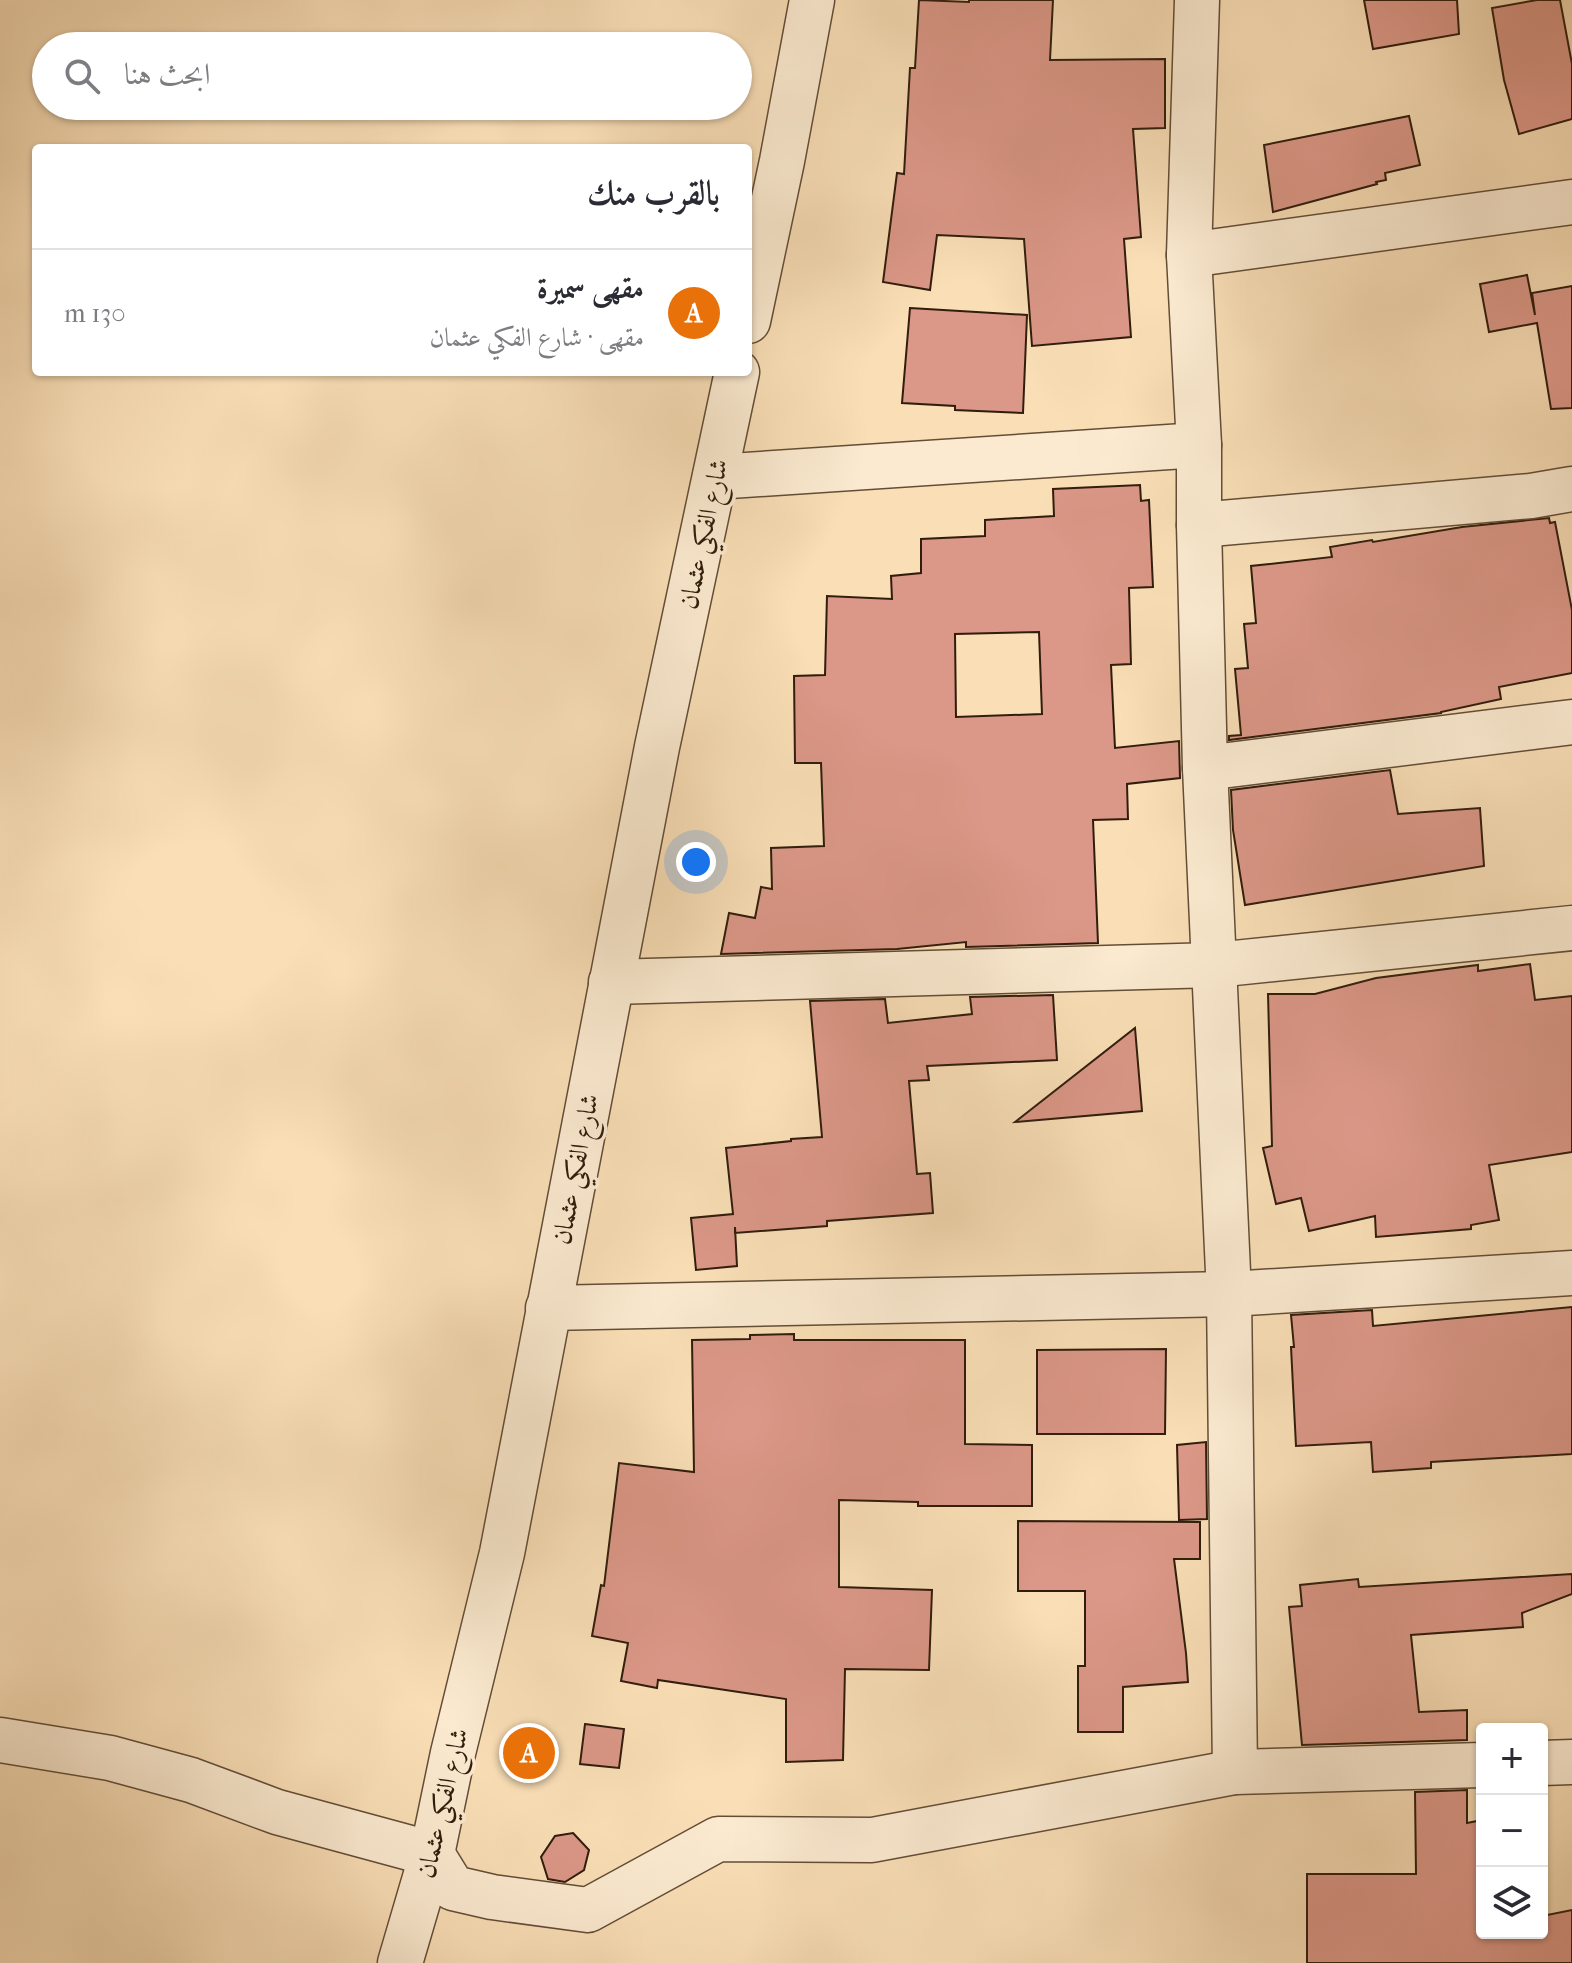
<!DOCTYPE html>
<html lang="ar">
<meta charset="utf-8">
<style>
:root{--surface:#fff;--page:#f2f2f3;--text:#2b2b33;--muted:#7c7c81;--line:#e1e1e2;--accent:#0f766e}
body{margin:0;font-family:"IM FELL French Canon",Amiri,serif;background:var(--page);color:var(--text);direction:rtl}
.controls{position:absolute;right:24px;bottom:24px;display:grid;overflow:hidden;border-radius:8px;box-shadow:0 2px 6px #0004}
.controls button{width:72px;height:72px;display:grid;place-items:center;padding:0;border:0;border-bottom:2px solid var(--line);background:var(--surface);color:var(--text);font:40px sans-serif}
.you{position:absolute;left:696px;top:862px;width:28px;height:28px;margin:-20px;border:6px solid #fff;border-radius:50%;background:#1a73e8;box-shadow:0 0 0 12px #1a73e833}
.badge{display:grid;place-items:center;width:52px;height:52px;border-radius:50%;background:var(--accent);color:#fff;font-size:26px;font-weight:700}
.pin{position:absolute;translate:-50% -50%;border:4px solid #fff;box-shadow:0 2px 8px #0006}
.list{margin:0;padding:0;list-style:none}
h2{display:flex;justify-content:space-between;align-items:center;height:104px;margin:0;padding:0 32px;font-size:34px}
h2 small{font-size:26px;font-weight:400;color:var(--muted)}
.list li{display:grid;grid-template-columns:52px 1fr auto;gap:24px;align-items:center;box-sizing:border-box;height:128px;padding:0 32px;border-top:2px solid var(--line)}
.list b{display:block;font-size:30px;white-space:nowrap}
.list p{margin:0;font-size:26px;white-space:nowrap;color:var(--muted)}
.list em{font-size:26px;font-style:normal;color:var(--muted)}
.icon{flex:none;width:44px;height:44px;fill:none;stroke:currentColor;stroke-width:2;stroke-linecap:round;stroke-linejoin:round}
.map{position:relative;flex:none;width:1572px;height:1963px;overflow:hidden;direction:ltr}
.search{position:absolute;background:var(--surface);box-shadow:0 2px 6px #0004;left:32px;top:32px;width:720px;height:88px;display:flex;align-items:center;gap:20px;box-sizing:border-box;padding:0 28px;border-radius:44px;color:var(--muted);font-size:30px}
.panel{position:absolute;background:var(--surface);box-shadow:0 2px 6px #0004;left:32px;top:144px;width:720px;height:232px;border-radius:8px;direction:rtl}
.map>svg:first-child{display:block}
.building{fill:#db9787;stroke:#311d0d;stroke-width:2;fill-rule:evenodd}
.lines{fill:none;stroke-linecap:round;stroke-linejoin:round}
.minor-casing{stroke:#634d37;stroke-width:47}
.minor{stroke:#fbead0;stroke-width:44}
.labels{text-anchor:middle;stroke-width:7;stroke-linejoin:round;paint-order:stroke}
.street-label{font-size:26px;fill:#311d0d;stroke:#fbead0}
</style>
<div class="map">
<svg width="1572" height="1963" viewBox="0 0 1572 1963">
<rect width="100%" height="100%" fill="#f9deb6"/>
<filter id="stains"><feTurbulence type="fractalNoise" baseFrequency=".0025" numOctaves="4"/><feColorMatrix values="0 0 0 0 .2 0 0 0 0 .09 0 0 0 0 .02 0 0 0 .5 -.17"/></filter>
<radialGradient id="worn" r=".72"><stop offset=".6" stop-color="#630" stop-opacity="0"/><stop offset="1" stop-color="#630" stop-opacity=".3"/></radialGradient>
<g class="building">
<path d="M919 0 969 2V0H1053L1050 60 1165 59V128L1133 129 1141 237 1124 239 1131 337 1032 346 1024 239 937 235 930 290 883 282 897 173 904 174 910 68H915Z"/>
<path d="M1364 0H1457L1459 34 1373 49Z"/>
<path d="M1537 0H1560L1572 64V119L1519 134 1504 80 1492 8Z"/>
<path d="M1409 116 1420 165 1385 173 1386 180 1376 182 1377 184 1273 212 1264 145Z"/>
<path d="M1527 275 1535 315 1532 293 1572 286V408L1551 409 1537 323 1489 332 1480 284Z"/>
<path d="M910 308 1027 315 1023 413 955 410V406L902 403Z"/>
<path d="M1140 485 1141 501 1149 500 1153 587 1129 588 1131 664 1111 665 1115 748 1179 741 1180 778 1127 784 1128 819 1093 820 1098 943 966 947V942L897 949 721 954 729 913 755 918 761 887 772 889 771 848 824 846 821 763H795L794 676 825 675 827 596 892 599 891 576 921 573V539L985 536V520L1054 516 1053 489ZM1039 632 1042 714 956 717 955 634Z"/>
<path d="M1549 518 1550 523 1555 522 1572 610V673L1499 687 1501 699 1441 712V713L1229 740V736L1241 735 1235 669 1248 668 1244 624 1256 623 1251 566 1332 557 1330 547 1372 540 1373 542 1462 527Z"/>
<path d="M1390 770 1398 814 1480 808 1484 866 1245 905 1233 830 1231 790Z"/>
<path d="M1530 964 1535 1000 1572 996V1152L1489 1165 1499 1220 1471 1225V1229L1376 1237 1375 1216 1309 1231 1301 1198 1276 1204 1263 1148 1272 1146 1268 994H1315L1376 978 1478 965V971Z"/>
<path d="M1053 995 1057 1060 927 1066 929 1080 909 1081 917 1174 930 1173 933 1213 827 1221V1226L735 1233V1227L737 1266 696 1270 691 1218 733 1214 726 1148 791 1141V1139L822 1137 810 1001 885 999 888 1023 972 1014 970 997Z"/>
<path d="M1135 1028 1142 1111 1015 1122Z"/>
<path d="M1572 1307V1454L1431 1462V1468L1373 1472 1371 1442 1296 1446 1291 1347H1294L1291 1315 1372 1310 1373 1326Z"/>
<path d="M794 1334V1340H965V1444L1032 1445V1506H918V1502L839 1500V1587L932 1590 929 1670 845 1669 843 1760 786 1762V1699L658 1680 657 1688 621 1681 628 1643 592 1636 601 1585 604 1586 619 1463 694 1472 692 1340 750 1339V1335Z"/>
<path d="M1166 1349 1165 1434H1037V1350Z"/>
<path d="M1206 1442 1207 1519 1179 1520 1177 1445Z"/>
<path d="M1018 1521 1200 1522V1559H1174L1186 1653 1188 1682 1123 1687V1732H1078V1666H1085V1591H1018Z"/>
<path d="M1572 1574V1594L1522 1613 1523 1627 1411 1635 1419 1712 1467 1710V1740L1302 1745 1289 1607 1302 1606 1300 1585 1358 1579 1359 1587Z"/>
<path d="M585 1724 624 1729 619 1768 580 1764Z"/>
<path d="M1467 1790V1823L1482 1820V1933H1542V1916L1572 1910V1963H1307V1874H1416L1415 1792Z"/>
<path d="M573 1833 589 1850 584 1870 565 1882 548 1879 541 1857 555 1836Z"/>
</g>
<g class="lines">
<g class="minor-casing">
<g id="minor">
<path d="M1197 0 1189 255 1199 445V525L1205 768 1229 1294 1235 1772"/>
<path d="M1189 255 1572 202"/>
<path d="M748 321 782 161 812 0"/>
<path d="M715 477 1199 445"/>
<path d="M1199 525 1531 496 1572 489"/>
<path d="M1205 768 1572 722"/>
<path d="M611 982 1215 965 1572 928"/>
<path d="M548 1308 1229 1294 1572 1273"/>
<path d="M0 1740 110 1758 191 1780 277 1812 432 1854 453 1888 492 1897 588 1910 718 1839 872 1840 1235 1772 1482 1765"/>
<path d="M1542 1763 1572 1762"/>
<path d="M400 1963 432 1854 453 1753 502 1553 657 747 737 372"/>
</g>
</g>
<use href="#minor" class="minor"/>
</g>
<g class="labels">
<g class="street-label">
<text transform="translate(703 534) rotate(-78)" y="9">شارع الفكي عثمان</text>
<text transform="translate(575 1169) rotate(-79)" y="9">شارع الفكي عثمان</text>
<text transform="translate(442 1803) rotate(-77)" y="9">شارع الفكي عثمان</text>
</g>
</g>
<rect width="100%" height="100%" filter="url(#stains)"/>
<rect width="100%" height="100%" fill="url(#worn)"/>
</svg>
<div class="controls">
<button>+</button>
<button>−</button>
<button><svg class="icon" aria-label="layers" viewBox="0 0 24 24"><path d="M12 4l9 5-9 5-9-5zM3 14l9 5 9-5"/></svg></button>
</div>
<div class="you"></div>
<div class="pin badge" style="left:529px;top:1753px;background:#e8710a">A</div>
<div class="search"><svg class="icon" aria-label="search" viewBox="0 0 24 24"><circle cx="10" cy="10" r="6"/><path d="M15 15l6 6"/></svg>ابحث هنا</div>
<section class="panel">
<h2>بالقرب منك<small></small></h2>
<ul class="list">
<li><span class="badge" style="background:#e8710a">A</span><div><b>مقهى سميرة</b><p>مقهى · شارع الفكي عثمان</p></div><em>130 m</em></li>
</ul>
</section>
</div>
